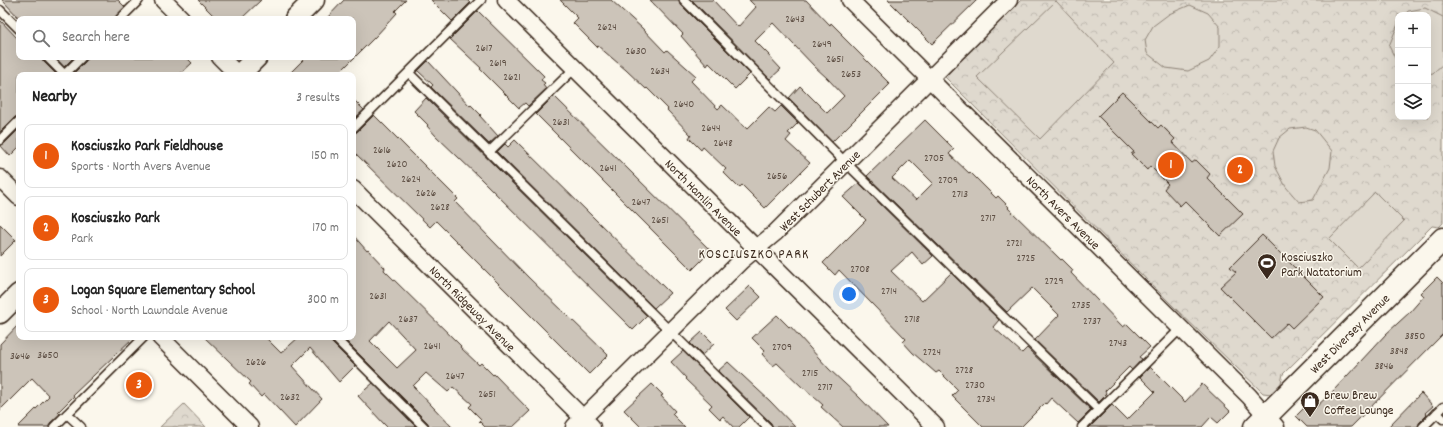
<!DOCTYPE html>
<meta charset="utf-8">
<style>
:root{--surface:#fff;--page:#f2f2f2;--text:#222;--muted:#767676;--line:#e0e0e0;--accent:#ea580c}
body{margin:0;font-family:Dekko,sans-serif;background:var(--page);color:var(--text)}
.controls{position:absolute;right:12px;top:12px;display:grid;overflow:hidden;border-radius:8px;box-shadow:0 4px 16px #0002}
.controls button{width:36px;height:36px;display:grid;place-items:center;padding:0;border:0;border-bottom:1px solid var(--line);background:var(--surface);color:var(--text);font:20px sans-serif}
.you{position:absolute;left:849px;top:294px;width:14px;height:14px;margin:-10px;border:3px solid #fff;border-radius:50%;background:#1a73e8;box-shadow:0 0 0 6px #1a73e833}
.badge{display:grid;place-items:center;width:26px;height:26px;border-radius:50%;background:var(--accent);color:#fff;font-size:13px;font-weight:700}
.pin{position:absolute;translate:-50% -50%;border:2px solid #fff;box-shadow:0 1px 4px #0006}
.list{margin:0;padding:0;list-style:none}
h2{display:flex;justify-content:space-between;align-items:center;height:52px;margin:0;padding:0 16px;font-size:17px}
h2 small{font-size:13px;font-weight:400;color:var(--muted)}
.list li{display:grid;grid-template-columns:26px 1fr auto;gap:12px;align-items:center;box-sizing:border-box;height:64px;margin:0 8px 8px;padding:0 8px;border:1px solid var(--line);border-radius:8px}
.list b{display:block;font-size:15px;white-space:nowrap}
.list p{margin:0;font-size:13px;white-space:nowrap;color:var(--muted)}
.list em{font-size:13px;font-style:normal;color:var(--muted)}
.icon{flex:none;width:22px;height:22px;fill:none;stroke:currentColor;stroke-width:2;stroke-linecap:round;stroke-linejoin:round}
.map{position:relative;flex:none;width:1443px;height:427px;overflow:hidden}
.search{position:absolute;background:var(--surface);box-shadow:0 4px 16px #0002;left:16px;top:16px;width:340px;height:44px;display:flex;align-items:center;gap:10px;box-sizing:border-box;padding:0 14px;border-radius:8px;color:var(--muted);font-size:15px}
.panel{position:absolute;background:var(--surface);box-shadow:0 4px 16px #0002;left:16px;top:72px;width:340px;height:268px;border-radius:8px}
.map>svg:first-child{display:block}
.park{fill:url(#park-crowns);stroke:#8d8276;fill-rule:evenodd}
.pitch{fill:#dfd9ce;stroke:#8d8276}
.building{fill:#ccc4b9;stroke:#3b2a1e;fill-rule:evenodd}
.lines{fill:none;stroke-linecap:round;stroke-linejoin:round}
.service-casing{stroke:#3b2a1e;stroke-width:11}
.minor-casing{stroke:#3b2a1e;stroke-width:19}
.tertiary-casing{stroke:#3b2a1e;stroke-width:23}
.secondary-casing{stroke:#3b2a1e;stroke-width:25}
.service{stroke:#fbf7ec;stroke-width:8}
.minor{stroke:#fbf7ec;stroke-width:16}
.tertiary{stroke:#fbf7ec;stroke-width:20}
.secondary{stroke:#fbf7ec;stroke-width:22}
.labels{text-anchor:middle;stroke-width:3;stroke-linejoin:round;paint-order:stroke}
.number-label{font-size:11px;fill:#5f5045}
.street-label{font-size:13px;fill:#3b2a1e;stroke:#fbf7ec}
.poi-label{font-size:13px;fill:#3b2a1e;stroke:#fbf7ec;text-anchor:start}
.neighbourhood-label{font-size:14px;letter-spacing:1px;fill:#3b2a1e;stroke:#fbf7ec}
</style>
<div class="map">
<svg width="1443" height="427" viewBox="0 0 1443 427">
<defs>
<pattern id="park-crowns" width="20" height="18" patternUnits="userSpaceOnUse"><rect width="20" height="18" fill="#dfd9ce"/><path d="M2 6a3 3 0 1 1 6 0M12 15a3 3 0 1 1 6 0" fill="none" stroke="#c0bab0"/></pattern>
</defs>
<rect width="100%" height="100%" fill="#fbf7ec"/>
<filter id="ink" filterUnits="userSpaceOnUse"><feTurbulence type="fractalNoise" baseFrequency=".025" numOctaves="2"/><feDisplacementMap in="SourceGraphic" scale="8" xChannelSelector="R" yChannelSelector="G"/><feConvolveMatrix kernelMatrix="1 2 1 2 8 2 1 2 1" color-interpolation-filters="sRGB"/></filter>
<g filter="url(#ink)">
<g class="park">
<path d="M1021 0H1443V223L1439 227 1432 226 1283 374 1281 383 1271 394 1263 393 1176 309 945 77ZM1398 15H1428V117H1398Z"/>
<path d="M184 404 206 427H160Z"/>
</g>
<g class="pitch">
<path d="M1056 1 1114 63 1040 139 977 77Z"/>
<path d="M1190 5 1208 13 1220 27V46L1209 61 1188 71 1166 68 1147 53 1145 40 1153 26 1169 14Z"/>
<path d="M1425 8 1443 17V64L1433 73 1428 74V15H1405L1408 11Z"/>
<path d="M1398 24V64L1389 46Z"/>
<path d="M1306 127 1315 130 1332 151 1330 168 1313 200 1299 202 1286 187 1275 166 1273 151 1279 138 1290 129Z"/>
<path d="M1375 192 1404 221 1358 268 1329 239Z"/>
</g>
<g class="building">
<path d="M2 0H118L125 7 113 19H20Z"/>
<path d="M198 0H261L241 19H217Z"/>
<path d="M344 0H406L395 11 397 13 376 36 337 75H288L306 57H353V19H326Z"/>
<path d="M431 0H467L470 3 452 21Z"/>
<path d="M560 0H611L642 28 665 52 667 50 696 76 691 81 718 109 722 105 747 129 769 107 775 112 781 106 798 123 788 133 791 135 786 141 810 163 765 208 742 185 739 188 723 172 726 169 703 147 701 150 689 138 691 135 667 110 668 109 647 88 646 89 626 70 598 46 597 47 573 23 578 18Z"/>
<path d="M650 0H679L680 4 750 74 735 89 709 63 707 66 681 36 683 34Z"/>
<path d="M692 0H713L738 27 756 7 749 0H806L830 25 831 23 842 34 841 35 890 84 832 142 789 98 800 86 827 113 844 96 827 78 815 67 773 23 755 41 769 55H768L781 69 770 79Z"/>
<path d="M888 0H977L932 44Z"/>
<path d="M478 11 544 76 541 80 545 83 543 85 546 89 528 106 525 103 519 108 480 69 481 68 450 39Z"/>
<path d="M0 20 19 40V57H42L43 61 57 75H19V116L15 117 0 132Z"/>
<path d="M55 57H74L64 67Z"/>
<path d="M87 57H186L192 63 179 75H72L86 61Z"/>
<path d="M428 61 470 106 471 105 481 115 480 116 498 136 489 144 434 90 431 87 433 85 418 71Z"/>
<path d="M1122 92 1158 128 1161 125 1175 139 1172 142 1192 163 1196 160 1210 174 1207 178 1243 214 1220 236 1185 201 1180 206 1164 189 1168 184 1150 166 1147 170 1131 154 1134 152 1098 116Z"/>
<path d="M554 96 711 251 692 270 536 114Z"/>
<path d="M426 98 647 316 633 330 480 178 436 136 427 126 428 125 414 111Z"/>
<path d="M353 99 364 110 353 120Z"/>
<path d="M374 115 458 199 455 202 528 277 608 355 589 374 436 221 430 227 353 151V133L357 132Z"/>
<path d="M925 120 954 149 949 154 969 173 970 172 996 198 998 196 1009 207 1008 208 1061 260 1062 259 1073 270 1071 273 1123 327 1127 324 1150 347 1139 357 1142 359 1132 370 1129 367 1105 391 1106 393 1103 396 1104 397 1099 402 1035 340 1059 315 1032 288 1007 312 867 176ZM910 160 933 183 916 200 892 178Z"/>
<path d="M19 129V147L10 156 0 145 4 144Z"/>
<path d="M515 140 670 293 654 308 497 152 505 144 508 147Z"/>
<path d="M859 183 933 256 923 265 912 252 891 271 922 301 951 273 999 320 993 327 1022 353 1027 348 1091 410 1078 423 1051 398 1046 404 1045 403 1021 427H983L952 396 958 390 939 371 936 373 913 353 903 342 906 339 839 270 835 275 823 263 866 220 843 197Z"/>
<path d="M0 224 16 240 0 256Z"/>
<path d="M353 235 367 251 368 250 385 268 384 270 461 346 460 347 479 365 481 363 493 375 494 374 530 411 513 427H485L479 421 481 419 469 407 472 404 453 387 448 392 426 373 413 386 452 427H429L428 423 342 337H353ZM389 321 416 350 397 368 370 341Z"/>
<path d="M1262 235 1324 297 1292 328 1287 323 1271 338 1220 287 1236 272 1230 267Z"/>
<path d="M1437 277 1443 283V334L1351 427H1307L1296 416 1309 403 1315 408 1334 390 1386 334 1410 312 1424 296 1421 293Z"/>
<path d="M750 286 761 297 736 321 725 310Z"/>
<path d="M777 315 789 327 790 326 829 369 859 397 888 427H843L821 407 823 405 804 388H803L777 363 773 366 762 354 765 351 752 338Z"/>
<path d="M19 324V337H134L73 395 74 396 58 412 60 414 50 423 49 427H18L49 396 32 378 0 410V344Z"/>
<path d="M702 332 714 344 702 355 690 343Z"/>
<path d="M204 337H265L281 353 299 337H329L330 341 355 366 339 382 310 348 292 366 322 399 295 427 264 394 261 397 249 384 251 382Z"/>
<path d="M683 351 749 417 739 427H733L723 416 720 419 709 408 712 405 685 379 686 378 671 362Z"/>
<path d="M728 362 770 401 795 427H773L771 423 718 371Z"/>
<path d="M1150 367 1185 402 1202 384 1230 411 1218 423 1211 417 1202 427H1090L1112 405 1127 420 1155 392 1140 377Z"/>
<path d="M373 383 416 427H387L384 424 358 396Z"/>
<path d="M652 384 663 395 661 396 675 411 672 414 685 427H641L624 410Z"/>
<path d="M1421 393 1433 406 1425 413 1427 415 1419 423 1418 427H1388Z"/>
</g>
<g class="lines">
<g class="service-casing">
<g id="service">
<path d="M684 0 846 163 1099 410"/>
<path d="M0 10 19 29"/>
<path d="M120 19 139 0"/>
<path d="M47 57 65 75"/>
<path d="M409 73 767 427"/>
<path d="M64 75 82 57"/>
<path d="M353 128 481 0"/>
<path d="M0 140 19 121"/>
<path d="M489 152 575 68"/>
<path d="M334 337 424 427"/>
<path d="M1437 413 1443 419"/>
<path d="M67 414 81 427"/>
<path d="M54 427 144 337"/>
<path d="M1082 427 1181 328"/>
<path d="M1423 427 1443 407"/>
</g>
</g>
<g class="minor-casing">
<g id="minor">
<path d="M163 0 182 19"/>
<path d="M506 0 936 427"/>
<path d="M850 0 1249 396 1276 427"/>
<path d="M220 57 238 75"/>
<path d="M0 178 19 197"/>
<path d="M353 189 592 427"/>
<path d="M160 337 250 427"/>
<path d="M574 427 741 261 775 233 1009 0"/>
</g>
</g>
<g class="tertiary-casing">
<g id="tertiary">
<path d="M295 19 314 0"/>
<path d="M239 75 257 57"/>
<path d="M0 313 19 294"/>
</g>
</g>
<g class="secondary-casing">
<path id="secondary" d="M1255 427 1443 239"/>
</g>
<use href="#service" class="service"/>
<use href="#minor" class="minor"/>
<use href="#tertiary" class="tertiary"/>
<use href="#secondary" class="secondary"/>
</g>
</g>
<defs>
<g id="stadium-pin" transform="scale(1)"><path d="M0 17L-7.5 6A9.5 9.5 0 1 1 7.5 6Z" fill="#3b2a1e" stroke="#fbf7ec"/><path d="M0-5a6.5 5 0 1 0 0 10a6.5 5 0 1 0 0-10ZM-3.5-1.8h7v3.6h-7Z" fill="#fff"/></g>
<g id="shop-pin" transform="scale(1)"><path d="M0 17L-7.5 6A9.5 9.5 0 1 1 7.5 6Z" fill="#3b2a1e" stroke="#fbf7ec"/><path d="M-5-2.5h2.3a2.7 3.5 0 0 1 5.4 0H5L5.5 6h-11ZM-1.5-2.5h3a1.5 2.3 0 0 0-3 0Z" fill="#fff"/></g>
</defs>
<g fill-rule="evenodd">
<use href="#stadium-pin" x="1267" y="263"/>
<use href="#shop-pin" x="1310" y="401"/>
</g>
<g class="labels">
<g class="number-label">
<text x="795" y="22">2643</text>
<text x="607" y="30">2624</text>
<text x="822" y="47">2649</text>
<text x="484" y="51">2617</text>
<text x="636" y="54">2630</text>
<text x="835" y="62">2651</text>
<text x="498" y="66">2619</text>
<text x="660" y="74">2634</text>
<text x="851" y="77">2653</text>
<text x="512" y="80">2621</text>
<text x="684" y="107">2640</text>
<text x="561" y="125">2631</text>
<text x="711" y="131">2644</text>
<text x="723" y="146">2648</text>
<text x="382" y="153">2616</text>
<text x="934" y="161">2705</text>
<text x="397" y="167">2620</text>
<text x="608" y="171">2641</text>
<text x="777" y="179">2656</text>
<text x="411" y="182">2624</text>
<text x="948" y="183">2709</text>
<text x="426" y="196">2626</text>
<text x="960" y="197">2713</text>
<text x="641" y="205">2647</text>
<text x="440" y="210">2628</text>
<text x="988" y="221">2717</text>
<text x="660" y="223">2651</text>
<text x="1014" y="246">2721</text>
<text x="1026" y="261">2725</text>
<text x="860" y="272">2708</text>
<text x="1054" y="284">2729</text>
<text x="889" y="294">2714</text>
<text x="378" y="299">2631</text>
<text x="1081" y="308">2735</text>
<text x="408" y="322">2637</text>
<text x="912" y="322">2718</text>
<text x="1092" y="324">2737</text>
<text x="1415" y="339">3850</text>
<text x="1118" y="346">2743</text>
<text x="432" y="349">2641</text>
<text x="782" y="350">2709</text>
<text x="1399" y="354">3848</text>
<text x="932" y="355">2724</text>
<text x="48" y="358">3650</text>
<text x="20" y="359">3646</text>
<text x="256" y="365">2626</text>
<text x="1384" y="369">3846</text>
<text x="964" y="373">2728</text>
<text x="810" y="376">2715</text>
<text x="455" y="379">2647</text>
<text x="975" y="388">2730</text>
<text x="825" y="390">2717</text>
<text x="487" y="397">2651</text>
<text x="290" y="400">2632</text>
<text x="986" y="402">2734</text>
</g>
<g class="street-label">
<text transform="translate(819 190) rotate(-45)" y="5">West Schubert Avenue</text>
<text transform="translate(704 197) rotate(45)" y="5">North Hamlin Avenue</text>
<text transform="translate(1064 212) rotate(45)" y="5">North Avers Avenue</text>
<text transform="translate(473 308) rotate(45)" y="5">North Ridgeway Avenue</text>
<text transform="translate(1349 333) rotate(-45)" y="5">West Diversey Avenue</text>
</g>
<g class="poi-label">
<text x="1281" y="261">Kosciuszko<tspan x="1281" dy="15">Park Natatorium</tspan></text>
<text x="1324" y="399">Brew Brew<tspan x="1324" dy="15">Coffee Lounge</tspan></text>
</g>
<g class="neighbourhood-label">
<text x="754" y="258">KOSCIUSZKO PARK</text>
</g>
</g>
</svg>
<div class="controls">
<button>+</button>
<button>−</button>
<button><svg class="icon" aria-label="layers" viewBox="0 0 24 24"><path d="M12 4l9 5-9 5-9-5zM3 14l9 5 9-5"/></svg></button>
</div>
<div class="you"></div>
<div class="pin badge" style="left:1171px;top:165px">1</div>
<div class="pin badge" style="left:1240px;top:170px">2</div>
<div class="pin badge" style="left:139px;top:385px">3</div>
<div class="search"><svg class="icon" aria-label="search" viewBox="0 0 24 24"><circle cx="10" cy="10" r="6"/><path d="M15 15l6 6"/></svg>Search here</div>
<section class="panel">
<h2>Nearby<small>3 results</small></h2>
<ul class="list">
<li><span class="badge">1</span><div><b>Kosciuszko Park Fieldhouse</b><p>Sports · North Avers Avenue</p></div><em>150 m</em></li>
<li><span class="badge">2</span><div><b>Kosciuszko Park</b><p>Park</p></div><em>170 m</em></li>
<li><span class="badge">3</span><div><b>Logan Square Elementary School</b><p>School · North Lawndale Avenue</p></div><em>300 m</em></li>
</ul>
</section>
</div>
